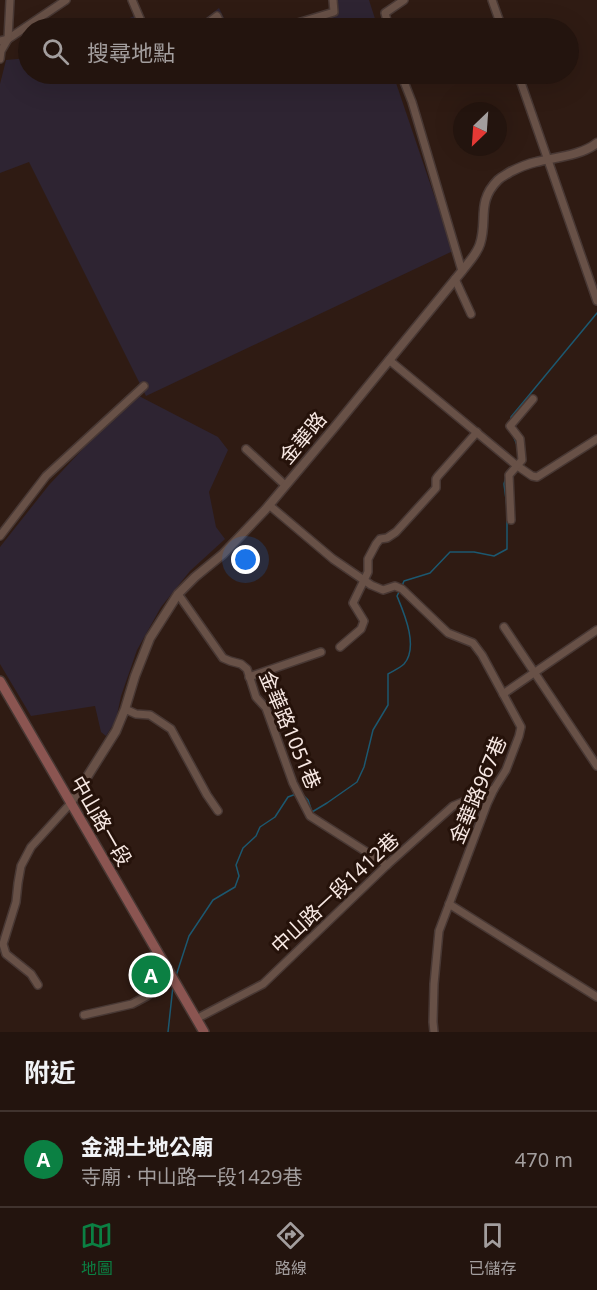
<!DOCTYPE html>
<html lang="zh-TW">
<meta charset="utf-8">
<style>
:root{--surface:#23140e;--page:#2f211c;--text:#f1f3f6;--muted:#a39e9e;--line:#40332e;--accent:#0b8043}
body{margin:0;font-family:"Noto Sans","Noto Sans TC",sans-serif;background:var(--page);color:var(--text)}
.compass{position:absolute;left:453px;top:102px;width:54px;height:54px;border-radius:50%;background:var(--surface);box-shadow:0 6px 24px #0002;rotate:205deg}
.you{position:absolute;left:246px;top:560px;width:21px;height:21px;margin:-15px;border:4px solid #fff;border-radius:50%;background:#1a73e8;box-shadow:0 0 0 9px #1a73e833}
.badge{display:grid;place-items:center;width:39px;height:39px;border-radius:50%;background:var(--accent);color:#fff;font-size:20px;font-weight:700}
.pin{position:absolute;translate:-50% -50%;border:3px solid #fff;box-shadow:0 2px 6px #0006}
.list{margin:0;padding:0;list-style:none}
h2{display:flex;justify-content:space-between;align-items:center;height:78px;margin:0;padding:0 24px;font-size:26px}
h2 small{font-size:20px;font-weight:400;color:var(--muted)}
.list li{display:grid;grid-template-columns:39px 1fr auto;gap:18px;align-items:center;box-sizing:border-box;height:96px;padding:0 24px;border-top:2px solid var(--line)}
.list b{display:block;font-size:22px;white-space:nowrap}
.list p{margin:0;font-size:20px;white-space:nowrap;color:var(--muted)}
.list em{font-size:20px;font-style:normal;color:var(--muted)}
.icon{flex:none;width:33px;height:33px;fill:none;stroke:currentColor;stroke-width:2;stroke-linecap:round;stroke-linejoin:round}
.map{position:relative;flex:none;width:597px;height:1032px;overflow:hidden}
.search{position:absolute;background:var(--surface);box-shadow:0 6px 24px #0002;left:18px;right:18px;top:18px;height:66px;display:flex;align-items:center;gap:15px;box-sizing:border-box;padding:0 21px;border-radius:33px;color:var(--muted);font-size:22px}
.sheet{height:174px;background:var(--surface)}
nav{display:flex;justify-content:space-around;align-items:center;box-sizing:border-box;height:84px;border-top:2px solid var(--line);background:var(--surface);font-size:16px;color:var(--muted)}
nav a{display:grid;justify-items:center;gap:3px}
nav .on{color:var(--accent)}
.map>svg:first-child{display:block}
.industrial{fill:#2e2432}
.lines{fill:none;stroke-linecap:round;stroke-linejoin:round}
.stream{stroke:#1c5870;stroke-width:1.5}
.minor-casing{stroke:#483834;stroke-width:10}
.tertiary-casing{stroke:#483834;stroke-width:11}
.secondary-casing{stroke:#483834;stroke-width:12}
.minor{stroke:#685147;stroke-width:7}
.tertiary{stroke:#685147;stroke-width:8}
.secondary{stroke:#8b5551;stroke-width:9}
.labels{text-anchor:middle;stroke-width:6;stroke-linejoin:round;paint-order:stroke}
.street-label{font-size:20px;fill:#f8e9e4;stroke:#25120a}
</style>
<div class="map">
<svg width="597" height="1032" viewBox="0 0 597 1032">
<rect width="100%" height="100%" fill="#2f1b13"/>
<g class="industrial">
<path d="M332 0H369L378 28H265L298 21 332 8Z"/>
<path d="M219 8 229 28H193Z"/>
<path d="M141 13 148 28H107Z"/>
<path d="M28 58V74H393L453 251 146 396 29 162 0 173V84L6 60Z"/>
<path d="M139 396 218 437 228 450 209 492 216 527 225 539 190 571 161 607 137 650 121 696 116 720 106 736 101 732 95 706 31 716 0 664V547L49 485 93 438Z"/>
</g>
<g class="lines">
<g class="stream">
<path d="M511 419V417L597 313"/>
<path d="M513 435 517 445"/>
<path d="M402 586 404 581 430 573 450 552H474L494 556 507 549V507L504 484 506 477"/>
<path d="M302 794 308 800 312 812 327 803 357 782 364 767 373 730 388 705V674C393 671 400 668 404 664 419 647 404 613 397 596L400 590"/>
<path d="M176 976 189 936 213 900 235 887 239 876 236 865 243 848 256 836 260 827 275 817 288 797 296 794"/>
<path d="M168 1032 173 986"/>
</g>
<g class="minor-casing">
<g id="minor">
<path d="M132 0 144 28"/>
<path d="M492 0 502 28"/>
<path d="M201 28 217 16 223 28"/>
<path d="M281 28 334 12 333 0"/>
<path d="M389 28 385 13 404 0"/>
<path d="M0 41 8 39 66 0"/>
<path d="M0 59 1 51 8 39 10 0"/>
<path d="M401 74 412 102 462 271"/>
<path d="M518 74 597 301"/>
<path d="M455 279 471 314"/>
<path d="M389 360 516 465 532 476 537 477 597 439"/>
<path d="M246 449 285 485"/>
<path d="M269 505 333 559 371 585 383 590 395 586 402 589 448 633 473 643 482 655 521 727 519 736 506 770 494 789 487 804 439 931 434 984 433 1022 434 1032"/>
<path d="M511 520 509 475 522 460 520 439 510 426 533 399"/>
<path d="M0 536 46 476 144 386"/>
<path d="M178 594 223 658 230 661 241 664 247 669 256 697 266 708 293 783 310 816 387 865"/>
<path d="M504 627 597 766"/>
<path d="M340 647 361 629 364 621 353 603 368 572V559L376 544 380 539 387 538 396 532 436 488V479L438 476 477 432"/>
<path d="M249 677 321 652"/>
<path d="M503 694 597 630"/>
<path d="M125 709 136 714 150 715 171 729 207 795 218 811"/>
<path d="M449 904 597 997"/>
<path d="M38 985 31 974 6 954 3 944 16 902 18 883 21 866 31 847 70 804"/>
<path d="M84 1015 132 1004 147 996 172 977"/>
<path d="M196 1019 263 984 387 865 453 806 494 789"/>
</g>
</g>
<g class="tertiary-casing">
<path id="tertiary" d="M70 804 116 731 125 709 135 676 150 638 178 594 195 577 223 554 265 510 333 429 462 271C468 263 477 254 480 244 488 220 476 202 498 180 502 176 506 175 510 172 518 168 527 164 536 162 556 157 580 156 597 143"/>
</g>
<g class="secondary-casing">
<path id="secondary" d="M0 681 204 1032"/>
</g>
<use href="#minor" class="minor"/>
<use href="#tertiary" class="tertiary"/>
<use href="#secondary" class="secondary"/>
</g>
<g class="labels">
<g class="street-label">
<text transform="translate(303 438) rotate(-50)" y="7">金華路</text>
<text transform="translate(290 730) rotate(67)" y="7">金華路1051巷</text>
<text transform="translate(478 790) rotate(-67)" y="7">金華路967巷</text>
<text transform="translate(101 821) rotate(60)" y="7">中山路一段</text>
<text transform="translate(335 893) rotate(-43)" y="7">中山路一段1412巷</text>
</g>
</g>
</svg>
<svg class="compass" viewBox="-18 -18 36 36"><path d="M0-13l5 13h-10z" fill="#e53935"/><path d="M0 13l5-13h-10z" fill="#a39e9e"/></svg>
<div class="you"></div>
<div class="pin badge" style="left:151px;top:975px">A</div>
<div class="search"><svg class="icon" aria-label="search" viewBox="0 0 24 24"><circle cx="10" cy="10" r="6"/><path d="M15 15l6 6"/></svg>搜尋地點</div>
</div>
<section class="sheet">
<h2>附近<small></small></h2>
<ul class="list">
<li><span class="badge">A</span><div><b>金湖土地公廟</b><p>寺廟 · 中山路一段1429巷</p></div><em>470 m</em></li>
</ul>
</section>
<nav>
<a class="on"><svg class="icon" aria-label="map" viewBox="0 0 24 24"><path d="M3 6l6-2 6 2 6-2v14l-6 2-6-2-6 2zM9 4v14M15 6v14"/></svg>地圖</a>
<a><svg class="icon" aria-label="directions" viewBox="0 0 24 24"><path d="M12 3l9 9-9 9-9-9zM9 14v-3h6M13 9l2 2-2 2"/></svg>路線</a>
<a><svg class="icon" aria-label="saved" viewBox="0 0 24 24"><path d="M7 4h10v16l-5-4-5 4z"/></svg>已儲存</a>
</nav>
